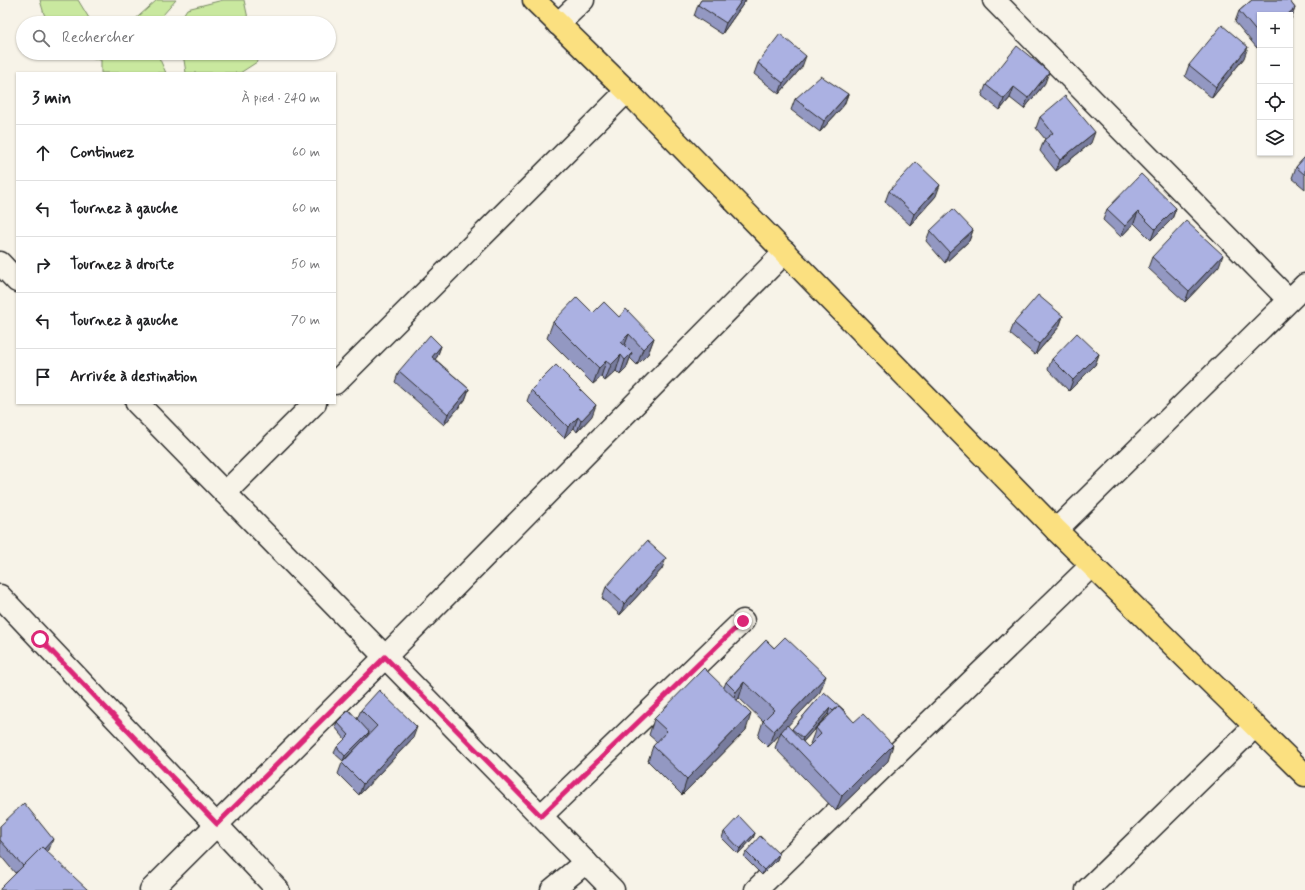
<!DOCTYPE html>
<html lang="fr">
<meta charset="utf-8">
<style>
:root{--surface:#fff;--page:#f2f2f2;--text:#202124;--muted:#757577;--line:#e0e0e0}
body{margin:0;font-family:Mynerve,sans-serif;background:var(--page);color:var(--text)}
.controls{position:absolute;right:12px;top:12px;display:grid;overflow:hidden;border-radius:0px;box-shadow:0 1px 3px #0004}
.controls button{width:36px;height:36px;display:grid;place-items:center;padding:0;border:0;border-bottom:1px solid var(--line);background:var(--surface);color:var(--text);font:20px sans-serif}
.stop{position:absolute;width:12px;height:12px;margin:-9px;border:3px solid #db2777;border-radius:50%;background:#fff}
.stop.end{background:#db2777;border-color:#fff;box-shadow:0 1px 4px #0008}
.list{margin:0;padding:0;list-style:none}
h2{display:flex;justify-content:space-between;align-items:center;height:52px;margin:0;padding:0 16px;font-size:17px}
h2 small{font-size:13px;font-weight:400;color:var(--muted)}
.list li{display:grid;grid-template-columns:26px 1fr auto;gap:12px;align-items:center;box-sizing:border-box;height:56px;padding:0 16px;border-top:1px solid var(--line)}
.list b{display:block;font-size:15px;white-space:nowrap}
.list em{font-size:13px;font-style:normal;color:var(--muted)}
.icon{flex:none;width:22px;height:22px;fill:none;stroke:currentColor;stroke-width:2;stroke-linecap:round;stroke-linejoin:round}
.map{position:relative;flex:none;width:1305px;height:890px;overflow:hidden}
.search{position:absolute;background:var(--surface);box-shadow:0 1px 3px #0004;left:16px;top:16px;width:320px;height:44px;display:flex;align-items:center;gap:10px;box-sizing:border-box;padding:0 14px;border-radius:22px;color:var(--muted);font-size:15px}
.panel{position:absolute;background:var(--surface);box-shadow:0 1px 3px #0004;left:16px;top:72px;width:320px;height:332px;border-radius:0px}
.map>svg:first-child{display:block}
.green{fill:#c9e89f;stroke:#7a8a65}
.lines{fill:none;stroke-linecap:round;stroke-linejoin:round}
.minor-casing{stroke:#2b2b2b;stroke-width:25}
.major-casing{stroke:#2b2b2b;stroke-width:25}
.minor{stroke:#f7f3e8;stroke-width:22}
.major{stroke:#fbe080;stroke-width:22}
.wall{fill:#9398c2;stroke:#2b2b2b;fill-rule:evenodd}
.shaded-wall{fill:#787c9e;stroke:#2b2b2b}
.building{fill:#abb1e2;stroke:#2b2b2b}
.route{stroke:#db2777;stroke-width:5}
</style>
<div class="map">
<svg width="1305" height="890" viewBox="0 0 1305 890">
<rect width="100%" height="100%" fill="#f7f3e8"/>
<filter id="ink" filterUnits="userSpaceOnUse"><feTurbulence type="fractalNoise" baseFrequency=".025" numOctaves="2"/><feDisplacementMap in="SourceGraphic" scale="8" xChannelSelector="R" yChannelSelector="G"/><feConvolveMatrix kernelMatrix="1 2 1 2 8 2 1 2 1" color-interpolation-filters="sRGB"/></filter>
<g filter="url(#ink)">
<g class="green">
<path d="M40 0H78L92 23H50L44 14Z"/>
<path d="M157 0H176L156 23H131Z"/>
<path d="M223 0H244L249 23H178L187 9Z"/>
<path d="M69 53H157L166 73H101V60L70 55Z"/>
<path d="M177 53H255L257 62 240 73H186L184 60Z"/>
</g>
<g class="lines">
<g class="minor-casing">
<g id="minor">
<path d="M994 0 1289 300"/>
<path d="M558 24 583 0"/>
<path d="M0 263 17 281"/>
<path d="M335 383 627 91"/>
<path d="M137 403 613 890"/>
<path d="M225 493 315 403"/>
<path d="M1056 530 1305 285"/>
<path d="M0 596 278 890"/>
<path d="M541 816 743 621"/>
<path d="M151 890 385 657 785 252"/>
<path d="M552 890 586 862"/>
<path d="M756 890 1092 565"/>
<path d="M1087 890 1255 726"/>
</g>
</g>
<g class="major-casing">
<path id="major" d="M534 0 627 91 1056 530 1305 775"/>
</g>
<use href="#minor" class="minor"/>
<use href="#major" class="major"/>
</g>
<g class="wall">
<path d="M701 0H746L722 34 694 16 698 5Z"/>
<path d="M1252 0H1289L1295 8 1291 19 1290 20V15H1260V46L1257 48 1235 22 1239 11Z"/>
<path d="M1244 58 1212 98 1185 76 1189 65Z"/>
<path d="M758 63 802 67 779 94 754 74Z"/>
<path d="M1045 83 1024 109 1010 98 1000 110 982 96 986 85Z"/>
<path d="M848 94 844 105 820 132 791 110 795 99Z"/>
<path d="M1040 117 1091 143 1056 171 1040 151 1044 140 1045 139 1036 128Z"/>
<path d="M1305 157V189L1292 178 1296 167Z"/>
<path d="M889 191 936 196 910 225 885 202Z"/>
<path d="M1176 208 1172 219 1151 240 1134 223 1121 237 1103 220 1107 209Z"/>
<path d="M973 230 969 241 945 263 926 241 930 231Z"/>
<path d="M1152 257 1219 266 1185 302 1148 268Z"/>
<path d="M593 313 619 317 654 338 648 354 637 365 630 358 626 369 620 375 616 371 605 381 601 377 593 384 547 338 553 322Z"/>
<path d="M1063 316 1059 327 1035 355 1010 334 1014 323Z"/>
<path d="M441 346 437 357 435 359 469 389 465 400 444 425 395 382 399 371Z"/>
<path d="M1099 354 1095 365 1069 391 1048 369 1052 359Z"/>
<path d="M531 390 592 416 577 432 574 428 564 438 527 401Z"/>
<path d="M662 569 620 615 602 598 606 587Z"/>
<path d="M766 640 820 692 787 726 791 730 792 729 824 692 844 711 888 761 836 811 775 748 780 734 768 747 758 737 763 721 739 698 737 700 746 730 682 795 648 761 653 746 657 742 649 735 654 719 724 687 726 682ZM828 714 829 715 816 728 810 744 811 745 808 747 803 742Z"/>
<path d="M361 710 413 738 359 795 338 774 342 763 358 746 343 761 334 753 337 747 345 739 335 727 337 722 357 719Z"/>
<path d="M0 826 49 850 15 873 0 855Z"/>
<path d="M724 832 755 833 753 838 738 854 722 838Z"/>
<path d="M746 852 779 854 777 860 762 875 744 857Z"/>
</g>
<g class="shaded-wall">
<path d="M742 0H746L722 34 726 23Z"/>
<path d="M1295 8 1291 19 1290 20V15H1287Z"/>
<path d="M1260 40V46L1257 48Z"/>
<path d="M1248 47 1244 58 1212 98 1216 87Z"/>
<path d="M806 56 802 67 779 94 783 83Z"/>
<path d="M1049 72 1045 83 1024 109 1028 98Z"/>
<path d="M1014 87 1010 98 1000 110 1004 99Z"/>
<path d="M848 94 844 105 820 132 824 121Z"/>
<path d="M1095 132 1091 143 1056 171 1060 160Z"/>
<path d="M940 185 936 196 910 225 914 214Z"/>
<path d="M1176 208 1172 219 1151 240 1155 229Z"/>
<path d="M1138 212 1134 223 1121 237 1125 226Z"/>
<path d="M973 230 969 241 945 263 949 252Z"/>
<path d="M1223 255 1219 266 1185 302 1189 291Z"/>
<path d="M1063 316 1059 327 1035 355 1039 344Z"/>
<path d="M629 334 623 350 621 342Z"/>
<path d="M654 338 648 354 637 365 643 349Z"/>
<path d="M441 346 437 357 428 368 432 357Z"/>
<path d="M632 353 626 369 620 375 625 360Z"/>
<path d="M1099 354 1095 365 1069 391 1073 380Z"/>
<path d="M621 355 616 371 605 381 611 365Z"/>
<path d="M606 361 601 377 593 384 599 368Z"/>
<path d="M469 389 465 400 444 425 448 414Z"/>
<path d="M596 405 592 416 577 432 581 421Z"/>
<path d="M578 417 574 428 564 438 568 427Z"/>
<path d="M666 558 662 569 620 615 624 604Z"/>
<path d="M826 676 820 692 781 733V732L780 734 768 747 774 731Z"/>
<path d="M744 682 739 698 730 707 736 692Z"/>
<path d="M830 708 828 714 801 744 803 738Z"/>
<path d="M751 714 746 730 682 795 687 779Z"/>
<path d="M417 727 413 738 359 795 363 784Z"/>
<path d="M369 732 367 737 343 761 345 756Z"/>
<path d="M893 745 888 761 836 811 842 796Z"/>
<path d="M755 833 753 838 738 854 740 849Z"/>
<path d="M53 839 49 850 20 879 24 868Z"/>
<path d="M779 854 777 860 762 875 764 870Z"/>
</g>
<g class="building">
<path d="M701 0H742L726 23 698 5Z"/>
<path d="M1252 0H1289L1295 8 1287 15H1260V36L1239 11Z"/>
<path d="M1222 25 1248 47 1216 87 1189 65Z"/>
<path d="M780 34 806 56 783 83 758 63Z"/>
<path d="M1017 46 1049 72 1028 98 1014 87 1004 99 986 85Z"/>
<path d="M821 76 848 94 824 121 795 99Z"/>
<path d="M1065 96 1095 132 1060 160 1044 140 1053 133 1040 117Z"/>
<path d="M1305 157V175L1296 167Z"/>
<path d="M916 162 940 185 914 214 889 191Z"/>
<path d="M1141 174 1176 208 1155 229 1138 212 1125 226 1107 209Z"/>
<path d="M953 209 973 230 949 252 930 231Z"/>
<path d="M1186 221 1223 255 1189 291 1152 257Z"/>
<path d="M1038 295 1063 316 1039 344 1014 323Z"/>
<path d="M577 297 593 313 604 302 619 317 626 309 654 338 643 349 629 334 621 342 632 353 625 360 621 355 611 365 606 361 599 368 553 322Z"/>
<path d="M1077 333 1099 354 1073 380 1052 359Z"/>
<path d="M430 335 441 346 432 357 469 389 448 414 399 371Z"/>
<path d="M556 365 596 405 581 421 578 417 568 427 531 390Z"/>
<path d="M647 541 666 558 624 604 606 587Z"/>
<path d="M785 637 826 676 774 731 763 721 774 710 744 682 736 692 726 682 766 640 774 648Z"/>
<path d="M704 668 751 714 687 779 653 746 667 731 654 719Z"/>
<path d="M379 690 417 727 363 784 342 763 377 726 361 710Z"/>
<path d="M824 692 844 710 843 711 839 706 833 711 830 708 803 738 792 729Z"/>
<path d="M839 706 854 722 863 714 893 745 842 796 781 732 787 725 808 747 821 734 816 728Z"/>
<path d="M349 710 369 732 345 756 337 747 349 735 337 722Z"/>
<path d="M24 803 53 839 44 849 42 847 23 866 0 840V826Z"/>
<path d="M739 816 755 833 740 849 724 832Z"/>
<path d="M760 836 779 854 764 870 746 852Z"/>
<path d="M42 847 88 890H0V889Z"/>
</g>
</g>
<g class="lines" filter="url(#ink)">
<path class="route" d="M40 639 217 824 385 657 541 816 743 621"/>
</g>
</svg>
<div class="controls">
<button>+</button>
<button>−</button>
<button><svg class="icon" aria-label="locate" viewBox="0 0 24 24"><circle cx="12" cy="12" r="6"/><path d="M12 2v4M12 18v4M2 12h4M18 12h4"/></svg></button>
<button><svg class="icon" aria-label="layers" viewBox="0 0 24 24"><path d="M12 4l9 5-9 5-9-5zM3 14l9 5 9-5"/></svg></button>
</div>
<div class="stop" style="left:40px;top:639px"></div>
<div class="stop end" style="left:743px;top:621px"></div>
<div class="search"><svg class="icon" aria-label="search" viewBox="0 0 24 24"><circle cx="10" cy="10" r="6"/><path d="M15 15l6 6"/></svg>Rechercher</div>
<section class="panel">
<h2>3 min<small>À pied · 240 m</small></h2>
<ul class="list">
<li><svg class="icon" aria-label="ahead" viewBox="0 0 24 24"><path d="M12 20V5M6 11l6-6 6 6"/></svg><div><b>Continuez</b></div><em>60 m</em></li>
<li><svg class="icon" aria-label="left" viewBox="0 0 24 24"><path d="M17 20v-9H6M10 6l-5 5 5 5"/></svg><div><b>Tournez à gauche</b></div><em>60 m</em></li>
<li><svg class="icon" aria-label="right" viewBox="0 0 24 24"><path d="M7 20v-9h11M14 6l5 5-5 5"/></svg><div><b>Tournez à droite</b></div><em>50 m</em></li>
<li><svg class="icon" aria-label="left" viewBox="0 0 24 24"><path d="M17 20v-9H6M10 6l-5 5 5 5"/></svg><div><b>Tournez à gauche</b></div><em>70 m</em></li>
<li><svg class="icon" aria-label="arrive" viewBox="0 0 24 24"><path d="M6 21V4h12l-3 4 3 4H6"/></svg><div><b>Arrivée à destination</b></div></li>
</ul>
</section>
</div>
